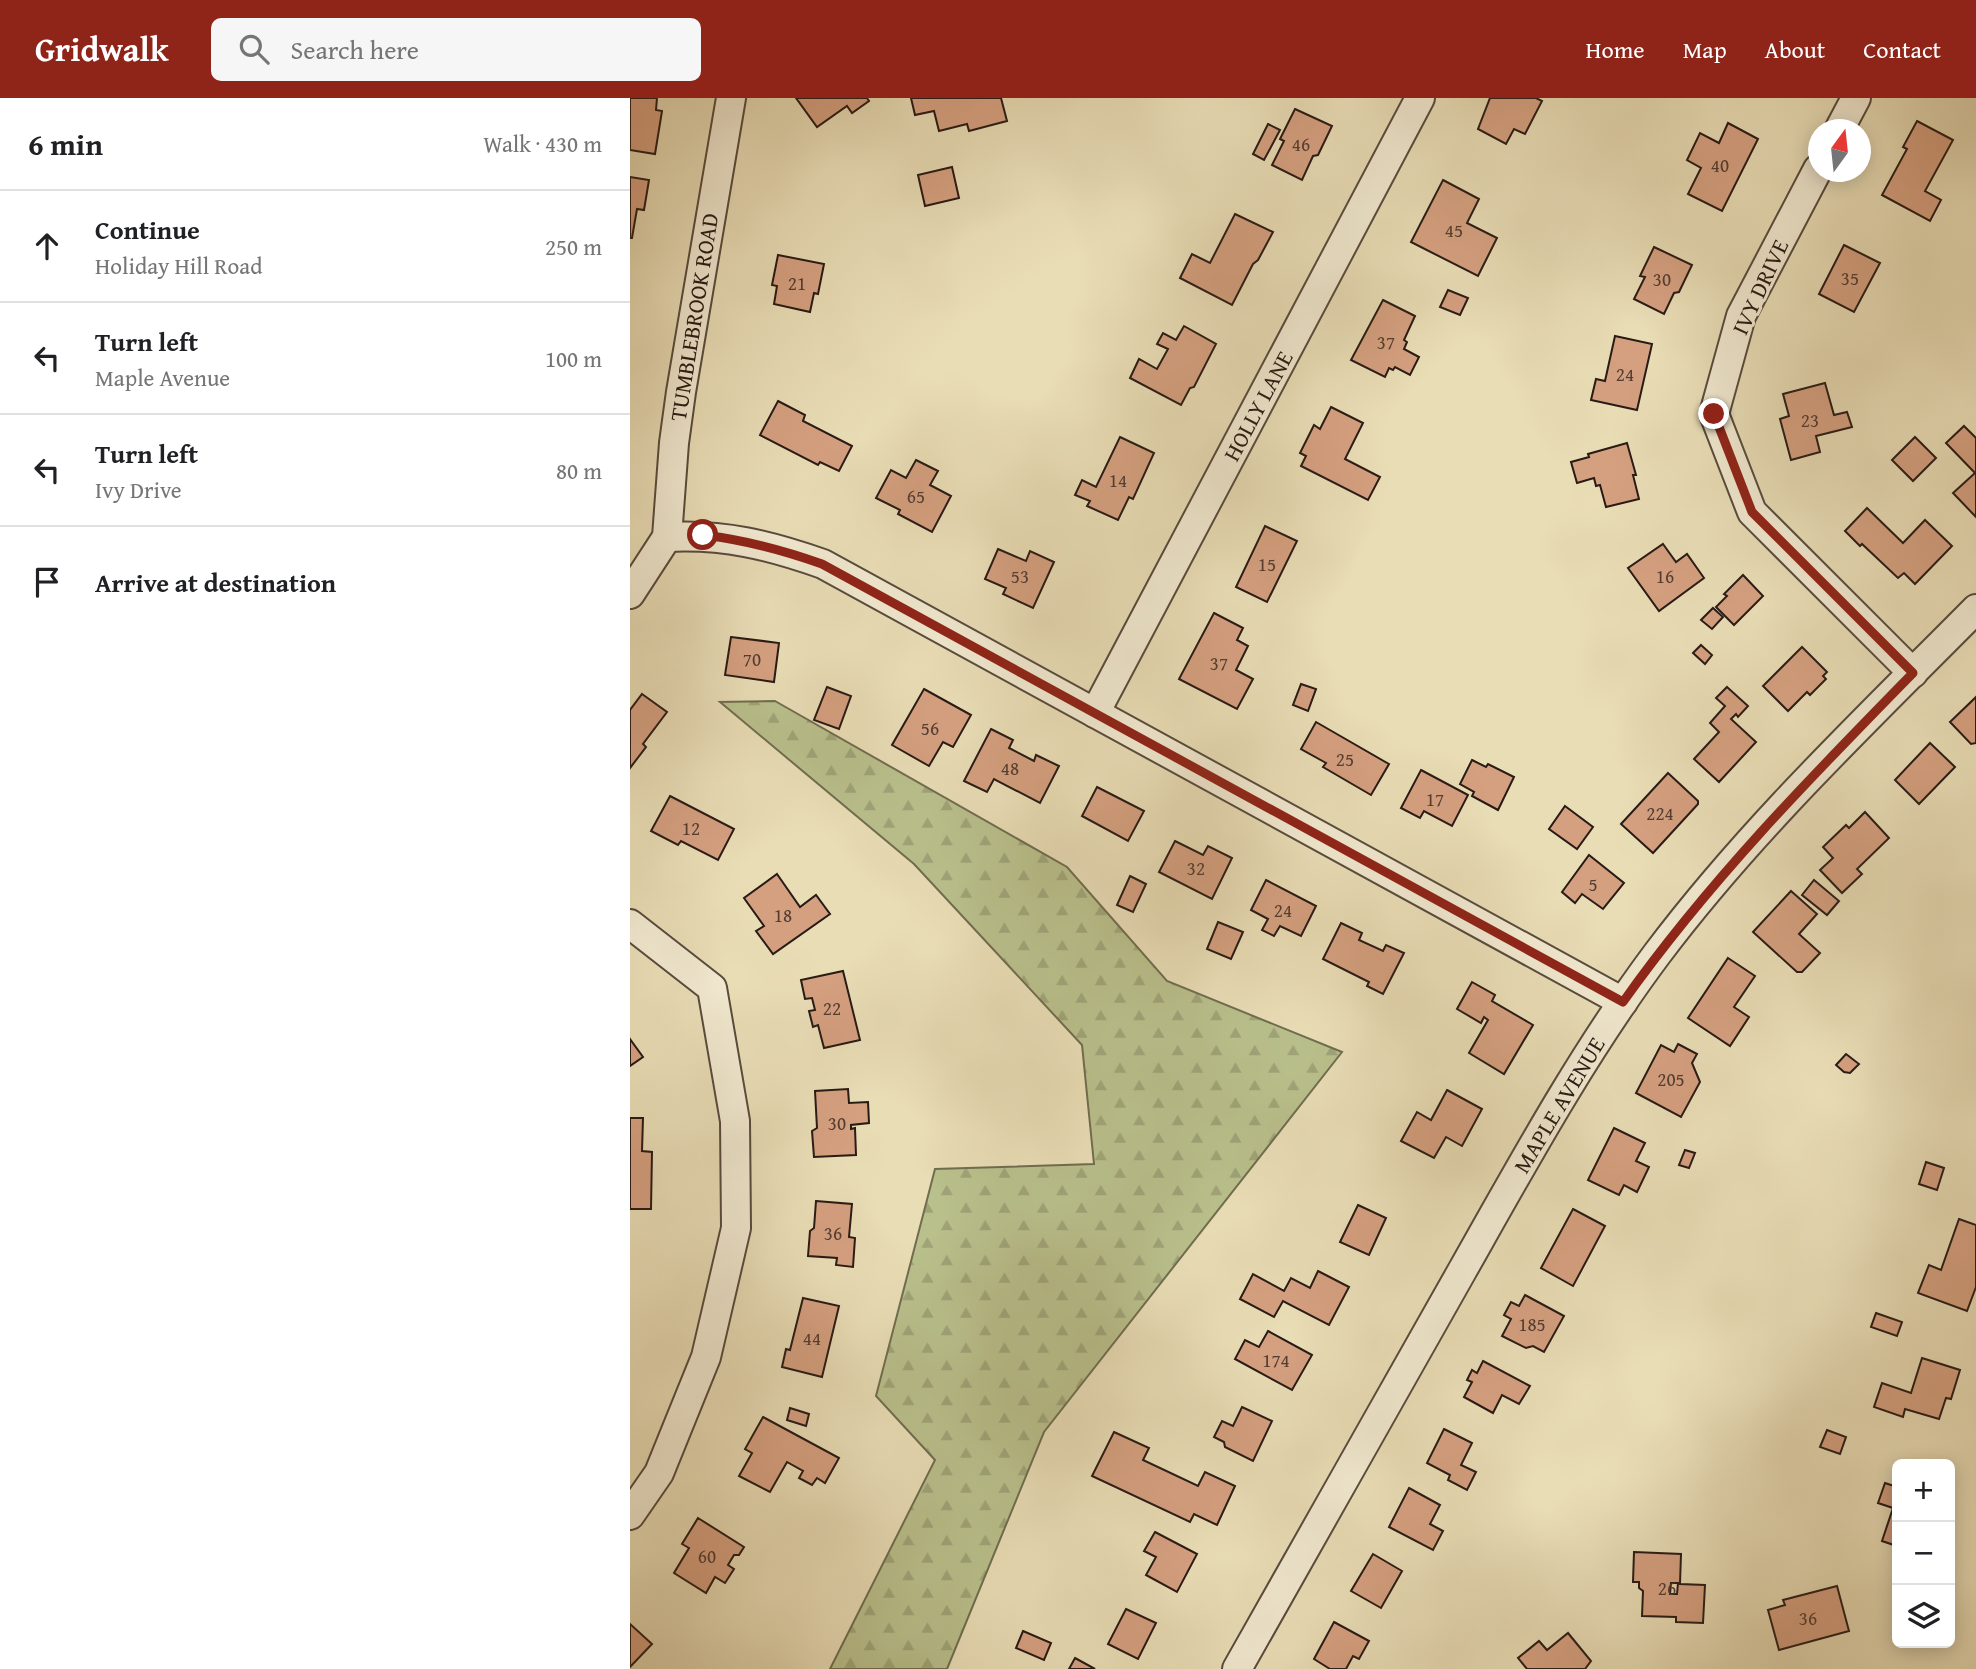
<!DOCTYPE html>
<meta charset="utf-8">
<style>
:root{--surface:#fff;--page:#f6f6f6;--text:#202124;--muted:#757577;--line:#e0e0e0;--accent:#8f2418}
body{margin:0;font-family:"Gentium Book Plus",serif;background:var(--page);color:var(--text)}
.controls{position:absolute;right:21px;bottom:21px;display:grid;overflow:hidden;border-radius:10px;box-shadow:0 4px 18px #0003}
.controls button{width:63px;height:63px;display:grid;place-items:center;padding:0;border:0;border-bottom:2px solid var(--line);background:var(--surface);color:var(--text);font:35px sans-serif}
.compass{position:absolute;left:1178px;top:21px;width:63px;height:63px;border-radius:50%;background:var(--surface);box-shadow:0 4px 18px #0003;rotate:15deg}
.stop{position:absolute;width:21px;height:21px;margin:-16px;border:5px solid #8f2418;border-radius:50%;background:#fff}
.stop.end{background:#8f2418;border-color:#fff;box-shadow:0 2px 7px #0008}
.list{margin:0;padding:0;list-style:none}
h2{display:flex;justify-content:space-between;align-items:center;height:91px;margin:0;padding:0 28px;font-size:30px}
h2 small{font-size:23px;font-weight:400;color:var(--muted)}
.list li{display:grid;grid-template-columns:46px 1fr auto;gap:21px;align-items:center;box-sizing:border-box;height:112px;padding:0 28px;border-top:2px solid var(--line)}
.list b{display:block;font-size:26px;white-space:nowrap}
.list p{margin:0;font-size:23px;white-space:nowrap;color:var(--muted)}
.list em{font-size:23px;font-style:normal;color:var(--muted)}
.icon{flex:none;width:38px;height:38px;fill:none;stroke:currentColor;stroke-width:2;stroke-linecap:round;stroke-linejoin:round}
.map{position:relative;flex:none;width:1346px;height:1571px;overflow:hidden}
header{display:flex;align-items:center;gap:42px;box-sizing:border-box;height:98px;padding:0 35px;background:var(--accent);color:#fff}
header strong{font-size:33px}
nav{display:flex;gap:38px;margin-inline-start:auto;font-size:24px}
.search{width:490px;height:63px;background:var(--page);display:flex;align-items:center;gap:18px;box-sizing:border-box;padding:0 24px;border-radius:10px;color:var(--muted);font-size:26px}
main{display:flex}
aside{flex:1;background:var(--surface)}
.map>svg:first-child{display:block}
.forest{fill:url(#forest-firs);stroke:#706d50;stroke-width:2}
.building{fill:#d5a080;stroke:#281a15;stroke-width:2;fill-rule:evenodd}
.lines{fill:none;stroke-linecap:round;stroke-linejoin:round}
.street-casing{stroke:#584b3d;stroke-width:32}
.street{stroke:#f1e9d0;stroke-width:28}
.route{stroke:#8f2418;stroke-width:9}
.labels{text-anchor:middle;stroke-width:6;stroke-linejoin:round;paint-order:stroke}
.number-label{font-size:19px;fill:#533c30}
.street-label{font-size:23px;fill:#281a15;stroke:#f1e9d0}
</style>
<header>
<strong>Gridwalk</strong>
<div class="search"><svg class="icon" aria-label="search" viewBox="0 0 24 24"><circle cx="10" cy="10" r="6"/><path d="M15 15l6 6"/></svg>Search here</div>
<nav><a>Home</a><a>Map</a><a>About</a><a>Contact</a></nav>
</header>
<main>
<aside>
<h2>6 min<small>Walk · 430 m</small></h2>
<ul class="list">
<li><svg class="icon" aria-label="ahead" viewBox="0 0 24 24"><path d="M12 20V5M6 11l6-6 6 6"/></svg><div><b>Continue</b><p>Holiday Hill Road</p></div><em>250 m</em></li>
<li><svg class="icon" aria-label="left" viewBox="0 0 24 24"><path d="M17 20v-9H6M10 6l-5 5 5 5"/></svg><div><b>Turn left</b><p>Maple Avenue</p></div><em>100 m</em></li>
<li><svg class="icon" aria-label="left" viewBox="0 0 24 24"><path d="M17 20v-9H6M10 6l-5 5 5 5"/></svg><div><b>Turn left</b><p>Ivy Drive</p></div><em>80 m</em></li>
<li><svg class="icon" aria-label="arrive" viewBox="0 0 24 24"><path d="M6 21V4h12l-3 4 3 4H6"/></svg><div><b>Arrive at destination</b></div></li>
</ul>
</aside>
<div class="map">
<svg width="1346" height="1571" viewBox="0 0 1346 1571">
<defs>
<pattern id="forest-firs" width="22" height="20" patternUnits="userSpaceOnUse" patternTransform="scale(1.75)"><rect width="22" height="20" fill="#b9c08c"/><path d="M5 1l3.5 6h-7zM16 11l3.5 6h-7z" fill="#9fa478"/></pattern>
</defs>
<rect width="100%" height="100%" fill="#e9ddb6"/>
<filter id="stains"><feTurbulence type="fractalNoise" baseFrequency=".00286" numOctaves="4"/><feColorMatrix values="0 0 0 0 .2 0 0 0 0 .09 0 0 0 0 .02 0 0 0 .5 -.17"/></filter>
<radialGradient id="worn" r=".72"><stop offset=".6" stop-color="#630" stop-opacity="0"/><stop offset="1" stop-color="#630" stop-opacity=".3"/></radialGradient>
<path class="forest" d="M145 603 437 769 537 883 712 954 414 1334 317 1571H200L305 1362 246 1298 305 1071 464 1066 452 947 284 766 90 604Z"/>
<g class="building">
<path d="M0 0H27L26 12 32 13 25 56 0 52Z"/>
<path d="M166 0H237L239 3 222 15 217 8 187 29Z"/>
<path d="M281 0H371L377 23 339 33 337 26 309 33 304 13 285 17Z"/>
<path d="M860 0H906L912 3 895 36 884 31 876 46 848 31Z"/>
<path d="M665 11 702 28 688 57 683 58 672 82 642 67 654 43 650 41Z"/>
<path d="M1287 23 1323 42 1295 93 1311 102 1300 123 1252 97 1277 51 1273 49Z"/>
<path d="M1098 25 1128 41 1092 113 1058 96 1071 70 1057 62 1070 35 1089 45Z"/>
<path d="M638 26 650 32 634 62 623 56Z"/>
<path d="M322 69 329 100 295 108 288 77Z"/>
<path d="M0 79 19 82 14 112 7 111 2 140H0Z"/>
<path d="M813 82 849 101 837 125 867 140 848 178 781 144Z"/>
<path d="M605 116 643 134 628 162 623 166 602 207 550 180 562 156 580 165Z"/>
<path d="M1214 147 1250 165 1224 214 1189 196Z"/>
<path d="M1024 149 1062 167 1049 194 1044 195 1034 216 1004 201 1015 179 1010 178Z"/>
<path d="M148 157 194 166 188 196 184 195 180 214 144 206 147 188 142 187Z"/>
<path d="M818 192 838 200 830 217 810 209Z"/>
<path d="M753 202 785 218 774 242 777 244 774 251 789 259 780 277 765 269 763 272 759 270 755 279 721 262Z"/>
<path d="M554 228 586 246 564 289 560 290 551 307 500 280 509 261 527 271 538 251 527 246 533 235 546 242Z"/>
<path d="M985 238 1022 246 1007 312 961 302 966 281 975 283Z"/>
<path d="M1195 285 1204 317 1217 314 1222 329 1186 338 1190 354 1161 362 1150 321 1159 318 1153 296Z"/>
<path d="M148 303 175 317 173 323 222 348 209 373 190 364 188 367 130 337Z"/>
<path d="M701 309 733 325 715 361 750 379 738 402 671 368 676 358 670 355 684 327 690 331Z"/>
<path d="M1334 328 1346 340V419L1323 395 1345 375 1316 345Z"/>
<path d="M490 339 524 355 503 401 499 399 488 422 457 408 460 403 445 397 452 382 466 389Z"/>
<path d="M1285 339 1306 360 1283 383 1262 362Z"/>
<path d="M997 345 1006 377H1003L1009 401 976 409 970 387 966 388 964 380 947 385 941 364 959 359 958 356Z"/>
<path d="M286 362 308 373 300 387 321 398 302 434 268 416 270 412 246 400 261 372 276 380Z"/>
<path d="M1237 410 1273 445 1295 422 1322 448 1285 486 1274 475 1268 480 1232 446 1230 448 1215 433Z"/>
<path d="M635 428 667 443 637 504 606 489Z"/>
<path d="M1033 446 1046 464 1057 456 1074 480 1029 513 998 470Z"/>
<path d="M368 451 396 463 400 453 424 464 403 510 373 496 376 490 355 481Z"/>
<path d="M1113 477 1133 498 1104 527 1086 509 1097 498 1094 496Z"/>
<path d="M1083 510 1093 519 1082 531 1071 522Z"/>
<path d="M584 515 613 530 607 542 618 548 606 572 623 581 607 611 549 581Z"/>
<path d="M101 539 149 545 144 584 95 577Z"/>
<path d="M1071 547 1082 557 1075 566 1063 555Z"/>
<path d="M1172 549 1197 574 1193 578 1196 581 1180 597 1177 594 1158 613 1133 588Z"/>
<path d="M671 586 686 591 678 613 663 607Z"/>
<path d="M197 589 221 598 209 631 184 622Z"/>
<path d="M1097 589 1118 608 1108 619 1106 616 1101 621 1126 644 1089 684 1064 661 1089 634 1080 625 1095 608 1086 600Z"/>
<path d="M294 591 341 617 323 649 313 644 299 668 262 647Z"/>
<path d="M12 596 37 614 13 646 16 649 0 670V612Z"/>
<path d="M1346 599V645L1341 646 1320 624Z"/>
<path d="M686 624 759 666 741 697 693 669 696 665 671 651Z"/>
<path d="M361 631 383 642 379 650 404 663 406 657 429 668 410 705 364 681 357 694 334 683Z"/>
<path d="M1300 645 1325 669 1289 706 1265 682Z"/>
<path d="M842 662 856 669 858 666 884 679 868 712 842 698 844 694 830 686Z"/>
<path d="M791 672 838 697 822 728 794 713 790 720 771 710Z"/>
<path d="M1038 675 1068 703V706L1023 755 991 726Z"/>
<path d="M467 689 514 713 498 743 452 718Z"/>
<path d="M40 698 104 731 88 762 51 743 48 747 21 733Z"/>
<path d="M935 708 963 729 947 751 919 731Z"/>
<path d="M1235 714 1259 740 1227 771 1232 776 1212 795 1190 772 1203 760 1193 749 1216 727 1219 730Z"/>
<path d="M545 743 573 757 578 748 602 760 582 801 529 774Z"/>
<path d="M959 757 994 785 973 811 952 796 945 805 932 794Z"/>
<path d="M147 776 170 809 186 797 200 816 143 856 126 833 134 828 114 800Z"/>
<path d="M500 778 516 786 503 814 487 807Z"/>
<path d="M636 782 686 808 671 838 650 828 644 838 632 832 638 821 621 812Z"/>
<path d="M1184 782 1209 803 1197 817 1172 797Z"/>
<path d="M1161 793 1187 816 1169 836 1190 855 1172 874H1167L1123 834Z"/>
<path d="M588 824 613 834 601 861 577 851Z"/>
<path d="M711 825 732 835 729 842 753 853 756 847 774 855 753 896 737 888 739 884 693 861Z"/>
<path d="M1098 860 1125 878 1104 909 1119 919 1100 948 1058 920Z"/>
<path d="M213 873 230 942 194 950 188 927 183 929 179 913 185 912 182 900 175 901 171 882Z"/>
<path d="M842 884 865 897 862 903 903 927 874 976 839 955 858 922 854 919 851 925 827 911Z"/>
<path d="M0 941 13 959 0 968Z"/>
<path d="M1048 946 1067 956 1062 965 1070 984 1051 1019 1006 995 1031 947 1044 954Z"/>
<path d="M1216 956 1229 966 1220 975 1214 974 1206 967Z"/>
<path d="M218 991 219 1005 238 1004 239 1025 221 1027V1031L225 1030 226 1057 184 1059 182 1033 187 1030 185 993Z"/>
<path d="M817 992 852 1011 832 1048 816 1039 804 1060 771 1043 787 1014 801 1022Z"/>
<path d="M0 1020H13L12 1053 22 1054 21 1111H0Z"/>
<path d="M984 1030 1015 1045 1006 1063 1019 1069 1007 1094 994 1087 989 1097 958 1082Z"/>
<path d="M1055 1052 1065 1055 1059 1070 1049 1067Z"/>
<path d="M1296 1064 1314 1070 1307 1092 1289 1086Z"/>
<path d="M186 1103 222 1106 219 1139 225 1140 223 1169 206 1167 207 1160 178 1158 180 1133 184 1130Z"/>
<path d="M728 1107 756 1120 739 1157 710 1144Z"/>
<path d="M943 1111 975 1128 943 1188 911 1170Z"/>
<path d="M1329 1121 1346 1127V1189L1337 1213 1288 1195 1299 1167 1311 1172Z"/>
<path d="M688 1173 719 1189 699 1227 653 1203 644 1219 610 1201 623 1176 654 1193 661 1180 680 1190Z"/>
<path d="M895 1197 934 1218 914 1254 903 1248 896 1250 872 1238 881 1221 874 1217 881 1204 889 1208Z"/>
<path d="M173 1200 209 1208 192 1279 152 1269 156 1251 160 1252Z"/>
<path d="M1246 1215 1272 1224 1267 1238 1241 1229Z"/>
<path d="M638 1233 682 1257 662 1292 605 1261 615 1242 629 1249Z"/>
<path d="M1292 1260 1330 1272 1321 1301 1316 1300 1309 1321 1275 1311 1273 1319 1244 1309 1252 1285 1281 1295Z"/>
<path d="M853 1263 900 1288 889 1306 872 1297 863 1315 834 1299 842 1284 837 1282 842 1272 847 1275Z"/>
<path d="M612 1309 642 1323 623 1363 595 1349 594 1344 584 1339 592 1323 603 1328Z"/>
<path d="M160 1310 179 1316 176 1328 157 1322Z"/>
<path d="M133 1319 209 1360 195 1385 187 1380 182 1387 169 1380 173 1373 157 1364 140 1394 109 1378 122 1355 115 1351Z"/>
<path d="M814 1331 842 1345 831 1367 846 1374 837 1392 818 1382 820 1377 797 1365Z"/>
<path d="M1197 1332 1216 1339 1210 1356 1190 1349Z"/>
<path d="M484 1334 519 1350 513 1362 568 1388 575 1374 605 1388 587 1427 564 1416 560 1424 462 1378Z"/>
<path d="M1255 1385 1267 1389V1448L1252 1443 1263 1410 1248 1405Z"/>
<path d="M779 1390 810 1407 800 1426 813 1433 803 1452 759 1429Z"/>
<path d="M68 1420 114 1449 109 1457H104L98 1467 104 1471 95 1485 85 1479 76 1495 44 1475 59 1450 52 1446Z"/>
<path d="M525 1434 567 1456 547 1494 516 1477 526 1459 514 1453Z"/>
<path d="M1004 1454 1051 1456 1050 1486 1075 1487 1073 1525 1046 1524V1519L1012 1518 1013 1493 1009 1490V1484H1003ZM1041 1485H1048L1047 1496H1040Z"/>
<path d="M743 1456 772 1473 751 1510 721 1493Z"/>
<path d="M1207 1488 1219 1533 1149 1552 1138 1512 1155 1507 1153 1502Z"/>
<path d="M496 1511 526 1525 508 1561 478 1546Z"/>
<path d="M704 1524 739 1543 729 1561 723 1558 716 1571H700L684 1561Z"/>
<path d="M0 1526 22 1546 0 1569Z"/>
<path d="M393 1533 421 1545 414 1562 386 1550Z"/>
<path d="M938 1535 961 1563 955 1571H897L888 1560 909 1543 917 1552Z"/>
<path d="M445 1560 465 1571H439Z"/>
</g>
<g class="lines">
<g class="street-casing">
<g id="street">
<path d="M1209 32 1226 0"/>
<path d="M1188 71 1111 218 1084 316 1122 414 1283 575"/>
<path d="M37 439C94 436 139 447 193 466L993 904"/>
<path d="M0 496 37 439 44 345 51 294 101 0"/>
<path d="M465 615 790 0"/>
<path d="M0 826 82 890 105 1023 106 1130 76 1259 29 1375 0 1417"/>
<path d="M607 1571C682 1438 757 1306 832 1173 893 1065 953 955 1027 856 1121 731 1236 622 1346 511"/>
</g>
</g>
<use href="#street" class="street"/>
</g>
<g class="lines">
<path class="route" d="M73 437C115 442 153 452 192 466L993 904C1078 784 1180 680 1283 575L1122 414 1084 316"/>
</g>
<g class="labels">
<g class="number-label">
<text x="671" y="53">46</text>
<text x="1090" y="74">40</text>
<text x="824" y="139">45</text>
<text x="1220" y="187">35</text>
<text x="1032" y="188">30</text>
<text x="167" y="192">21</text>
<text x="756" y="251">37</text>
<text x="995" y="283">24</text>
<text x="1180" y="329">23</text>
<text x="488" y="389">14</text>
<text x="286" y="405">65</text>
<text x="637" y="473">15</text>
<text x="390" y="485">53</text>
<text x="1035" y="485">16</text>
<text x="122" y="568">70</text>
<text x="589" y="572">37</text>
<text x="300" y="637">56</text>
<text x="715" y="668">25</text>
<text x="380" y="677">48</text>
<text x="805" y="708">17</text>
<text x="1030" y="722">224</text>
<text x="61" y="737">12</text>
<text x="566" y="777">32</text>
<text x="963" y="793">5</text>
<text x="653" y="819">24</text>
<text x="153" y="824">18</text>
<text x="202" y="917">22</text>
<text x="1041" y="988">205</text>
<text x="207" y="1032">30</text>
<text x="203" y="1142">36</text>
<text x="902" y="1233">185</text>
<text x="182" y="1247">44</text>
<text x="646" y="1269">174</text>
<text x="77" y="1465">60</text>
<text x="1037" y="1497">26</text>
<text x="1178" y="1527">36</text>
</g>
<g class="street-label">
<text transform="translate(1130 189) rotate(-65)" y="8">IVY DRIVE</text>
<text transform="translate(64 219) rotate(-81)" y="8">TUMBLEBROOK ROAD</text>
<text transform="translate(628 308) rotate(-62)" y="8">HOLLY LANE</text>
<text transform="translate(929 1007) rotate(-59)" y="8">MAPLE AVENUE</text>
</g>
</g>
<rect width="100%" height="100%" filter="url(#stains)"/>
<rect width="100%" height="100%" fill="url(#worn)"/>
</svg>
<div class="controls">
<button>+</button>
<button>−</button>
<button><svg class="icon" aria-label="layers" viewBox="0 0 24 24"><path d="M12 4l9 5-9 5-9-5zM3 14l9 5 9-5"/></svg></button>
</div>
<svg class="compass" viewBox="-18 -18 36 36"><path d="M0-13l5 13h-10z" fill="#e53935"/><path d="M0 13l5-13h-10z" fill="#757577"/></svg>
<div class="stop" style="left:73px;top:437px"></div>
<div class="stop end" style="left:1084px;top:316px"></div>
</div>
</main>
